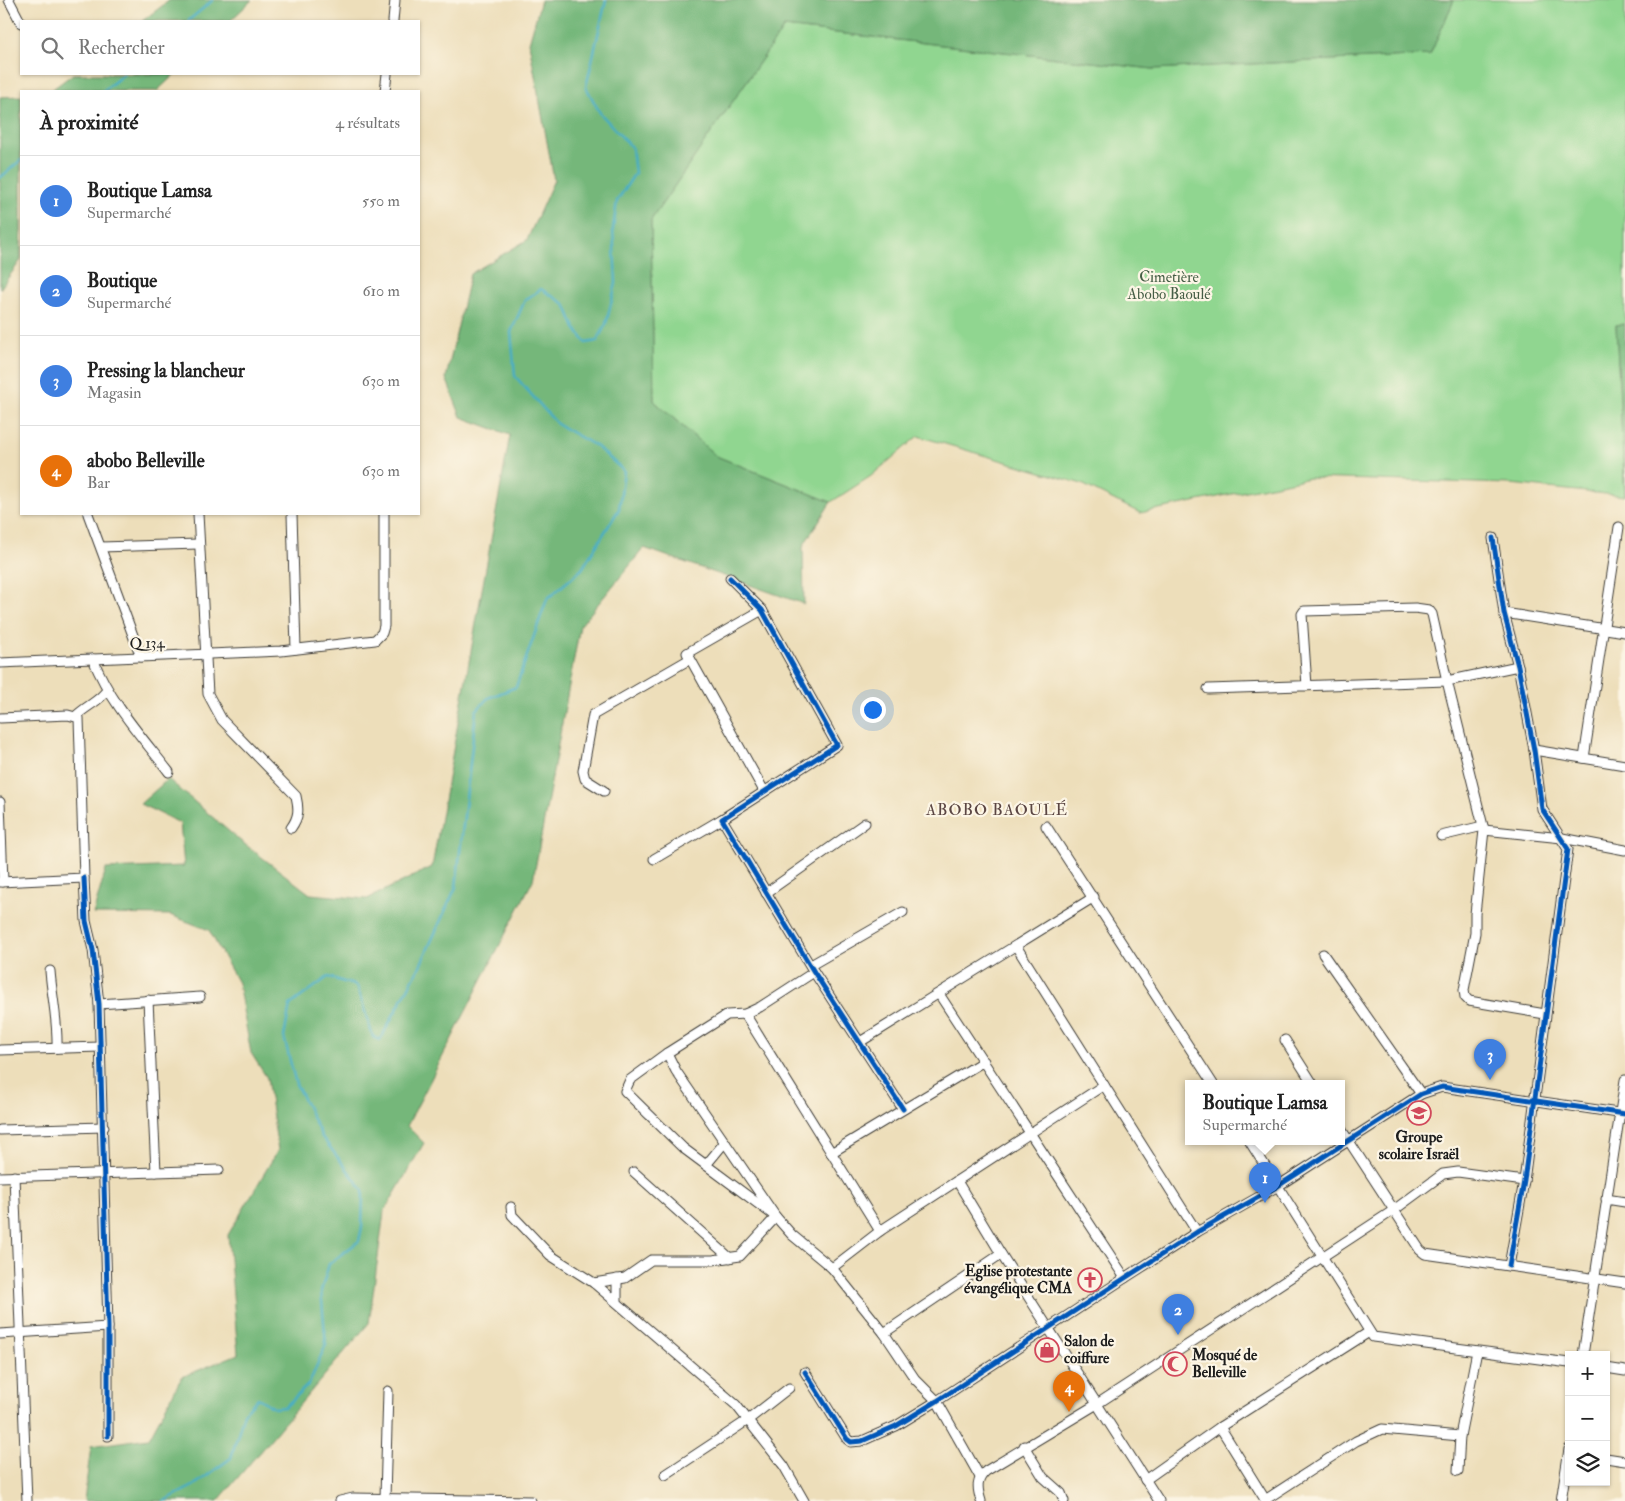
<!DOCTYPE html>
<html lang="fr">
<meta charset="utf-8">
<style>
:root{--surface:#fff;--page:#f2f2f2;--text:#222;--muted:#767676;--line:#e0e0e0;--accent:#0f766e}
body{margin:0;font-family:"IM FELL Double Pica",serif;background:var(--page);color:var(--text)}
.controls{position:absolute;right:15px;bottom:15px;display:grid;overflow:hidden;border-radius:0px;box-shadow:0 1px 4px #0004}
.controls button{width:45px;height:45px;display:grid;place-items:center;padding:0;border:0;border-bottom:1px solid var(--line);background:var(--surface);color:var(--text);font:25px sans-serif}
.you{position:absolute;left:872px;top:709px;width:18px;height:18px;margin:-12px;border:4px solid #fff;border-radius:50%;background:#1a73e8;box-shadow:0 0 0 8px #1a73e833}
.badge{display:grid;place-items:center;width:32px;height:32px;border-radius:50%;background:var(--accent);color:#fff;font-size:16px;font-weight:700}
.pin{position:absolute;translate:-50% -41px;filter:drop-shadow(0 1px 2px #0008)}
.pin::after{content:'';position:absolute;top:26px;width:18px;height:15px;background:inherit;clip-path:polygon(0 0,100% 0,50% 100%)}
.popup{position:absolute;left:1185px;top:1080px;width:160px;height:65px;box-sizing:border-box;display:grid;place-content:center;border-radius:0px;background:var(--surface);filter:drop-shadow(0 1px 4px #0005);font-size:16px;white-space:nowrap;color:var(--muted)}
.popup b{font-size:19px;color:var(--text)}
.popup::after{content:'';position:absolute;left:50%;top:100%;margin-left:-10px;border:10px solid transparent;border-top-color:var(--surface)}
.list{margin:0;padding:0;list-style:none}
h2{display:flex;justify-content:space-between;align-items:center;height:65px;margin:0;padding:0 20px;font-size:21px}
h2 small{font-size:16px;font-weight:400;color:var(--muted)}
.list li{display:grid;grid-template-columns:32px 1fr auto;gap:15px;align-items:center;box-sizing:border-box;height:90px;padding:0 20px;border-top:1px solid var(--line)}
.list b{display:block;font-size:19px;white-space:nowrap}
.list p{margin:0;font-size:16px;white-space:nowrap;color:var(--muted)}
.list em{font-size:16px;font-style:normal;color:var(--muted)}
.icon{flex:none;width:28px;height:28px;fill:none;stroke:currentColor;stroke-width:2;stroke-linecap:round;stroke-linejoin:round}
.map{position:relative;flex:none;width:1625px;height:1501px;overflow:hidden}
.search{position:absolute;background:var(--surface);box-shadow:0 1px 4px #0004;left:20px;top:20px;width:400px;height:55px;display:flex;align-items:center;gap:12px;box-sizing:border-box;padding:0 18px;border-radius:0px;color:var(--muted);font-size:19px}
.panel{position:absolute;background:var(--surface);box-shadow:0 1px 4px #0004;left:20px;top:90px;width:400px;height:425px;border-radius:0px}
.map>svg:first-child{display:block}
.green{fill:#90d690;stroke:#567956}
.forest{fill:#74b77a;stroke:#486a4b}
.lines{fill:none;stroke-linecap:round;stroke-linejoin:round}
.stream{stroke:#46adc5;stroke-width:2.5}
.minor-casing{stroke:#3b3934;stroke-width:11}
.minor{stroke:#fff;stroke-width:9}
.cycleway-casing{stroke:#fcf5e5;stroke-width:8}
.cycleway{stroke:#0057b8;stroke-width:5}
.labels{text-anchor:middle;stroke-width:4.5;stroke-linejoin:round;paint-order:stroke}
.park-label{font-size:15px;fill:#455d45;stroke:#fcf5e5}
.street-label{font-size:15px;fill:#1c1c1c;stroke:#fcf5e5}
.poi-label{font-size:15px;font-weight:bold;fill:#1c1c1c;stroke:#fcf5e5;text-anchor:start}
.neighbourhood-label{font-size:16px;letter-spacing:1px;fill:#5b4643;stroke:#fcf5e5}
</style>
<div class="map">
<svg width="1625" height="1501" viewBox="0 0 1625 1501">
<rect width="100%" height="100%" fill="#fcf5e5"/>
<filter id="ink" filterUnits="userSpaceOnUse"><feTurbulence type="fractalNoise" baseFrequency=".02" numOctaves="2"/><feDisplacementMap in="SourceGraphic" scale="10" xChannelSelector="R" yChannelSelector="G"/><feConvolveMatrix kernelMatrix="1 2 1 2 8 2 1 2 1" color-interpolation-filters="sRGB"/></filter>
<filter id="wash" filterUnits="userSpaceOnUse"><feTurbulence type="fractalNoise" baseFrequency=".0096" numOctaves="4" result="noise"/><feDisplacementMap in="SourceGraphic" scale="20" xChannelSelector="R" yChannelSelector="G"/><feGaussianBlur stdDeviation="1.12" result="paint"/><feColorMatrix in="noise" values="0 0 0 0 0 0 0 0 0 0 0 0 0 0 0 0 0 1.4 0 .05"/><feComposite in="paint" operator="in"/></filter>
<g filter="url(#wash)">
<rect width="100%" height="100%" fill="#eddeba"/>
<path class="green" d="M1454 0H1625V324L1616 325 1625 496 1511 484 1309 478 1140 513 1082 484 918 436 871 476 831 502 716 456 654 401 651 220 784 27 1153 69 1430 55Z"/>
<g class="forest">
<path d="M170 0H252L230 21H142Z"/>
<path d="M541 0H1454L1430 55 1153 69 784 27 651 220 654 401 716 456 831 502 803 546 804 604 644 548 580 626 533 880 407 1126 424 1143 384 1212 369 1323 218 1501H84L91 1446 149 1438 182 1377 238 1354 228 1235 278 1150 267 1078 251 1053 238 983 209 930 170 915 93 914 106 869 184 866 180 823 140 804 168 779 238 839 310 894 367 899 432 867 510 435 461 417 446 378 470 274 527 240 554 180 529 43Z"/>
<path d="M73 74H175L157 91H50Z"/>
<path d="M21 96V260L0 289V97Z"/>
<path d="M1625 324V496L1616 325Z"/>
</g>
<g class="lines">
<g class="stream">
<path d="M188 21 213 0"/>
<path d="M103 91 124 74"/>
<path d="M0 178 21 160"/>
<path d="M164 1501 193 1486 231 1458 244 1413 258 1398 274 1408 285 1407 309 1384 326 1344 321 1291 329 1264 359 1241 362 1227 363 1190 322 1137 296 1084 284 1037 290 1005 328 977 357 986 373 1037 380 1040 419 968 456 887 476 711 488 698 516 687 547 599 582 569 619 509 624 471 596 446 557 424 515 376 511 332 525 300 541 289 565 304 575 328 586 343 597 341 606 324 616 283 613 229 617 201 635 173 632 148 600 113 586 87 606 0"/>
</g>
</g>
</g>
<g filter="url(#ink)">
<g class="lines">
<g class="minor-casing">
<g id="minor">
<path d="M9 0 21 23"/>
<path d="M393 21 395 0"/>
<path d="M385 91 387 74"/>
<path d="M88 514 141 657"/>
<path d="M198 514 208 694 222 720 296 796C299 809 299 817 291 828"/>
<path d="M292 514 296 649"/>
<path d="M1493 538 1504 613 1518 666 1534 750 1542 809 1568 849 1524 1181 1509 1266"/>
<path d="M101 547 198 544"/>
<path d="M730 578 762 610 837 745 722 819 814 972 903 1109"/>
<path d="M762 610 687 653 764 791"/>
<path d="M1504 613 1625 632"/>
<path d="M93 659C110 702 141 736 169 772"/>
<path d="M0 663 281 651 375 640 382 633 384 626V514"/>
<path d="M1518 666 1447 681 1484 830 1475 914V933L1464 990 1465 997 1469 1001 1545 1014"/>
<path d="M1208 689 1447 681 1432 614 1429 610 1415 608 1304 611 1302 614 1307 686"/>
<path d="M76 716C86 706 100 701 107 690"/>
<path d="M0 718 68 715 79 718 84 878 0 882"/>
<path d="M1534 750 1625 765"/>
<path d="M1584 758 1619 527"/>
<path d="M604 791 585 779 583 771 593 715 690 659"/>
<path d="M0 802 3 882"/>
<path d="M1046 826 1213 1084"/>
<path d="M1484 830 1562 838 1625 850"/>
<path d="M1441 836 1483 826"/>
<path d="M654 859 722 819"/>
<path d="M84 878 86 921 93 950 99 1004 108 1327V1436"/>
<path d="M766 893 865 823"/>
<path d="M1016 946 1197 1232"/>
<path d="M1323 954 1421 1094"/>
<path d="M811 965 903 912"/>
<path d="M50 971C52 997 58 1021 57 1048"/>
<path d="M939 994 1125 1278"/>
<path d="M148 1000 156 1172"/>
<path d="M99 1004 200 997"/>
<path d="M745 1014 880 1231"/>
<path d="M1285 1040 1313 1084"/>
<path d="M860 1042 1094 897"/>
<path d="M0 1050 100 1047"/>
<path d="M667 1053 676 1071 776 1217 792 1235 832 1268 884 1333 915 1379 937 1401 980 1477"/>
<path d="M1341 1129 1420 1250 1425 1254 1625 1283"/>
<path d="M0 1130 104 1127"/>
<path d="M1250 1142 1373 1337 1569 1363"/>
<path d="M831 1153 984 1061"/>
<path d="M706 1165 725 1142"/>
<path d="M634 1172 730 1258"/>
<path d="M14 1176 27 1501"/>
<path d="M0 1177 219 1170"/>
<path d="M957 1181 1001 1254 1159 1501"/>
<path d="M1606 1199 1625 1202"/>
<path d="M511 1207 512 1215 550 1255 594 1283 736 1405 784 1466 804 1501"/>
<path d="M832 1268 880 1231 1104 1085"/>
<path d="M594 1283 625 1278 651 1260H713L740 1256 776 1217 683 1148 625 1091 630 1080 667 1053 727 1015 745 1014 760 1007 814 972"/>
<path d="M617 1302V1279"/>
<path d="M884 1333 1001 1254"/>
<path d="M0 1334 108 1327"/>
<path d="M1583 1355 1625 1080"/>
<path d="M1606 1368 1625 1371"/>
<path d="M805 1372 847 1439 851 1442 862 1441 896 1426 937 1401 1125 1278 1197 1232 1278 1186 1421 1094 1442 1087 1625 1114"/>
<path d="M1220 1427 1266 1501"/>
<path d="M1024 1446 1043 1477 1061 1493 1064 1501"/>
<path d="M1606 1458 1625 1461"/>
<path d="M1458 1471 1460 1436 1477 1351"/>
<path d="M665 1475 748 1420 789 1388"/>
<path d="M1145 1480 1220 1427 1369 1332"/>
<path d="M385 1498 388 1391"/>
<path d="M1265 1500 1356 1441 1382 1429 1460 1436"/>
<path d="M340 1501 353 1498 531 1501"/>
<path d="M981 1501C977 1488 976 1480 986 1471L1097 1404 1394 1210 1443 1174 1458 1172 1524 1181"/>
<path d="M1561 1501 1569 1449"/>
</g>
</g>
<use href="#minor" class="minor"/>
<g class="cycleway-casing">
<g id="cycleway">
<path d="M1493 538 1504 613 1518 666 1534 750 1542 809 1568 849 1524 1181 1509 1266"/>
<path d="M730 578 762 610 837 745 722 819 814 972 903 1109"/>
<path d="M84 878 86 921 93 950 99 1004 108 1327V1436"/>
<path d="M805 1372 847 1439 851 1442 862 1441 896 1426 937 1401 1125 1278 1197 1232 1278 1186 1421 1094 1442 1087 1625 1114"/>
</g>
</g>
<use href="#cycleway" class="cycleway"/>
</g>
</g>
<defs>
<g id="school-ring" transform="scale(1.25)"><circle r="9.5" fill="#fcf5e5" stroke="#d1495b" stroke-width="1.5"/><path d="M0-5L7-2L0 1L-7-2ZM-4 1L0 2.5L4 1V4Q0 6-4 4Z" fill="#d1495b"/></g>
<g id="church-ring" transform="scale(1.25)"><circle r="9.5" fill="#fcf5e5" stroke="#d1495b" stroke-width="1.5"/><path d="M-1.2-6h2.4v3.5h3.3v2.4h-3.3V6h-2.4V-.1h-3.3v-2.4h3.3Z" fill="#d1495b"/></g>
<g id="shop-ring" transform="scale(1.25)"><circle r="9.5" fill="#fcf5e5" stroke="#d1495b" stroke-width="1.5"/><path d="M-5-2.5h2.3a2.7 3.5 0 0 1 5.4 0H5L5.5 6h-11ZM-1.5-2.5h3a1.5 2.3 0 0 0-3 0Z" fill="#d1495b"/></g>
<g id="mosque-ring" transform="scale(1.25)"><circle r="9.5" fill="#fcf5e5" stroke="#d1495b" stroke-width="1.5"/><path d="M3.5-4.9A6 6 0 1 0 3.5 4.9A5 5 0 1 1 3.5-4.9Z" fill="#d1495b"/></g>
</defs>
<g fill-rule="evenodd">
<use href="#school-ring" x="1419" y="1113"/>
<use href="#church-ring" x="1090" y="1280"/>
<use href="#shop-ring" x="1047" y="1350"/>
<use href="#mosque-ring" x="1175" y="1364"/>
</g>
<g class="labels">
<g class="park-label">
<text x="1169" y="282">Cimetière<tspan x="1169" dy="17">Abobo Baoulé</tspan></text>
</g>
<g class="street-label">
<text transform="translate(147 643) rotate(-2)" y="5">Q 134</text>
</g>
<g class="poi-label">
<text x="1419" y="1142" text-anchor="middle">Groupe<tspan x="1419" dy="17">scolaire Israël</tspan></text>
<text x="1072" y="1276" text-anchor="end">Eglise protestante<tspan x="1072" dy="17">évangélique CMA</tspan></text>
<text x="1064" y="1346">Salon de<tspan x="1064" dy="17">coiffure</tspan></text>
<text x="1192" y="1360">Mosqué de<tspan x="1192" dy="17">Belleville</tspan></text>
</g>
<g class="neighbourhood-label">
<text x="997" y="815">ABOBO BAOULÉ</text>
</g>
</g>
</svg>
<div class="controls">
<button>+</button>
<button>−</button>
<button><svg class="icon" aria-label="layers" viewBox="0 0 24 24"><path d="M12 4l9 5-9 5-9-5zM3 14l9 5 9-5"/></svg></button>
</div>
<div class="you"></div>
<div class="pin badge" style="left:1265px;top:1203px;background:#3f7fe0">1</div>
<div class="popup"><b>Boutique Lamsa</b>Supermarché</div>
<div class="pin badge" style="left:1178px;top:1335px;background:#3f7fe0">2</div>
<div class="pin badge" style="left:1490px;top:1080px;background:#3f7fe0">3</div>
<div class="pin badge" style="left:1069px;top:1412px;background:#e8710a">4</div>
<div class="search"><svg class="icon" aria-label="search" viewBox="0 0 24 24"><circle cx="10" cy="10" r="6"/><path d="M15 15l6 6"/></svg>Rechercher</div>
<section class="panel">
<h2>À proximité<small>4 résultats</small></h2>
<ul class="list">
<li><span class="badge" style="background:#3f7fe0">1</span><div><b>Boutique Lamsa</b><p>Supermarché</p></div><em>550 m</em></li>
<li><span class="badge" style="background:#3f7fe0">2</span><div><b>Boutique</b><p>Supermarché</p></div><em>610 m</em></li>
<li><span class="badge" style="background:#3f7fe0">3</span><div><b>Pressing la blancheur</b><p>Magasin</p></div><em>630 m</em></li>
<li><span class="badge" style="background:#e8710a">4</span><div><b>abobo Belleville</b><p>Bar</p></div><em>630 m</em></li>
</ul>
</section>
</div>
